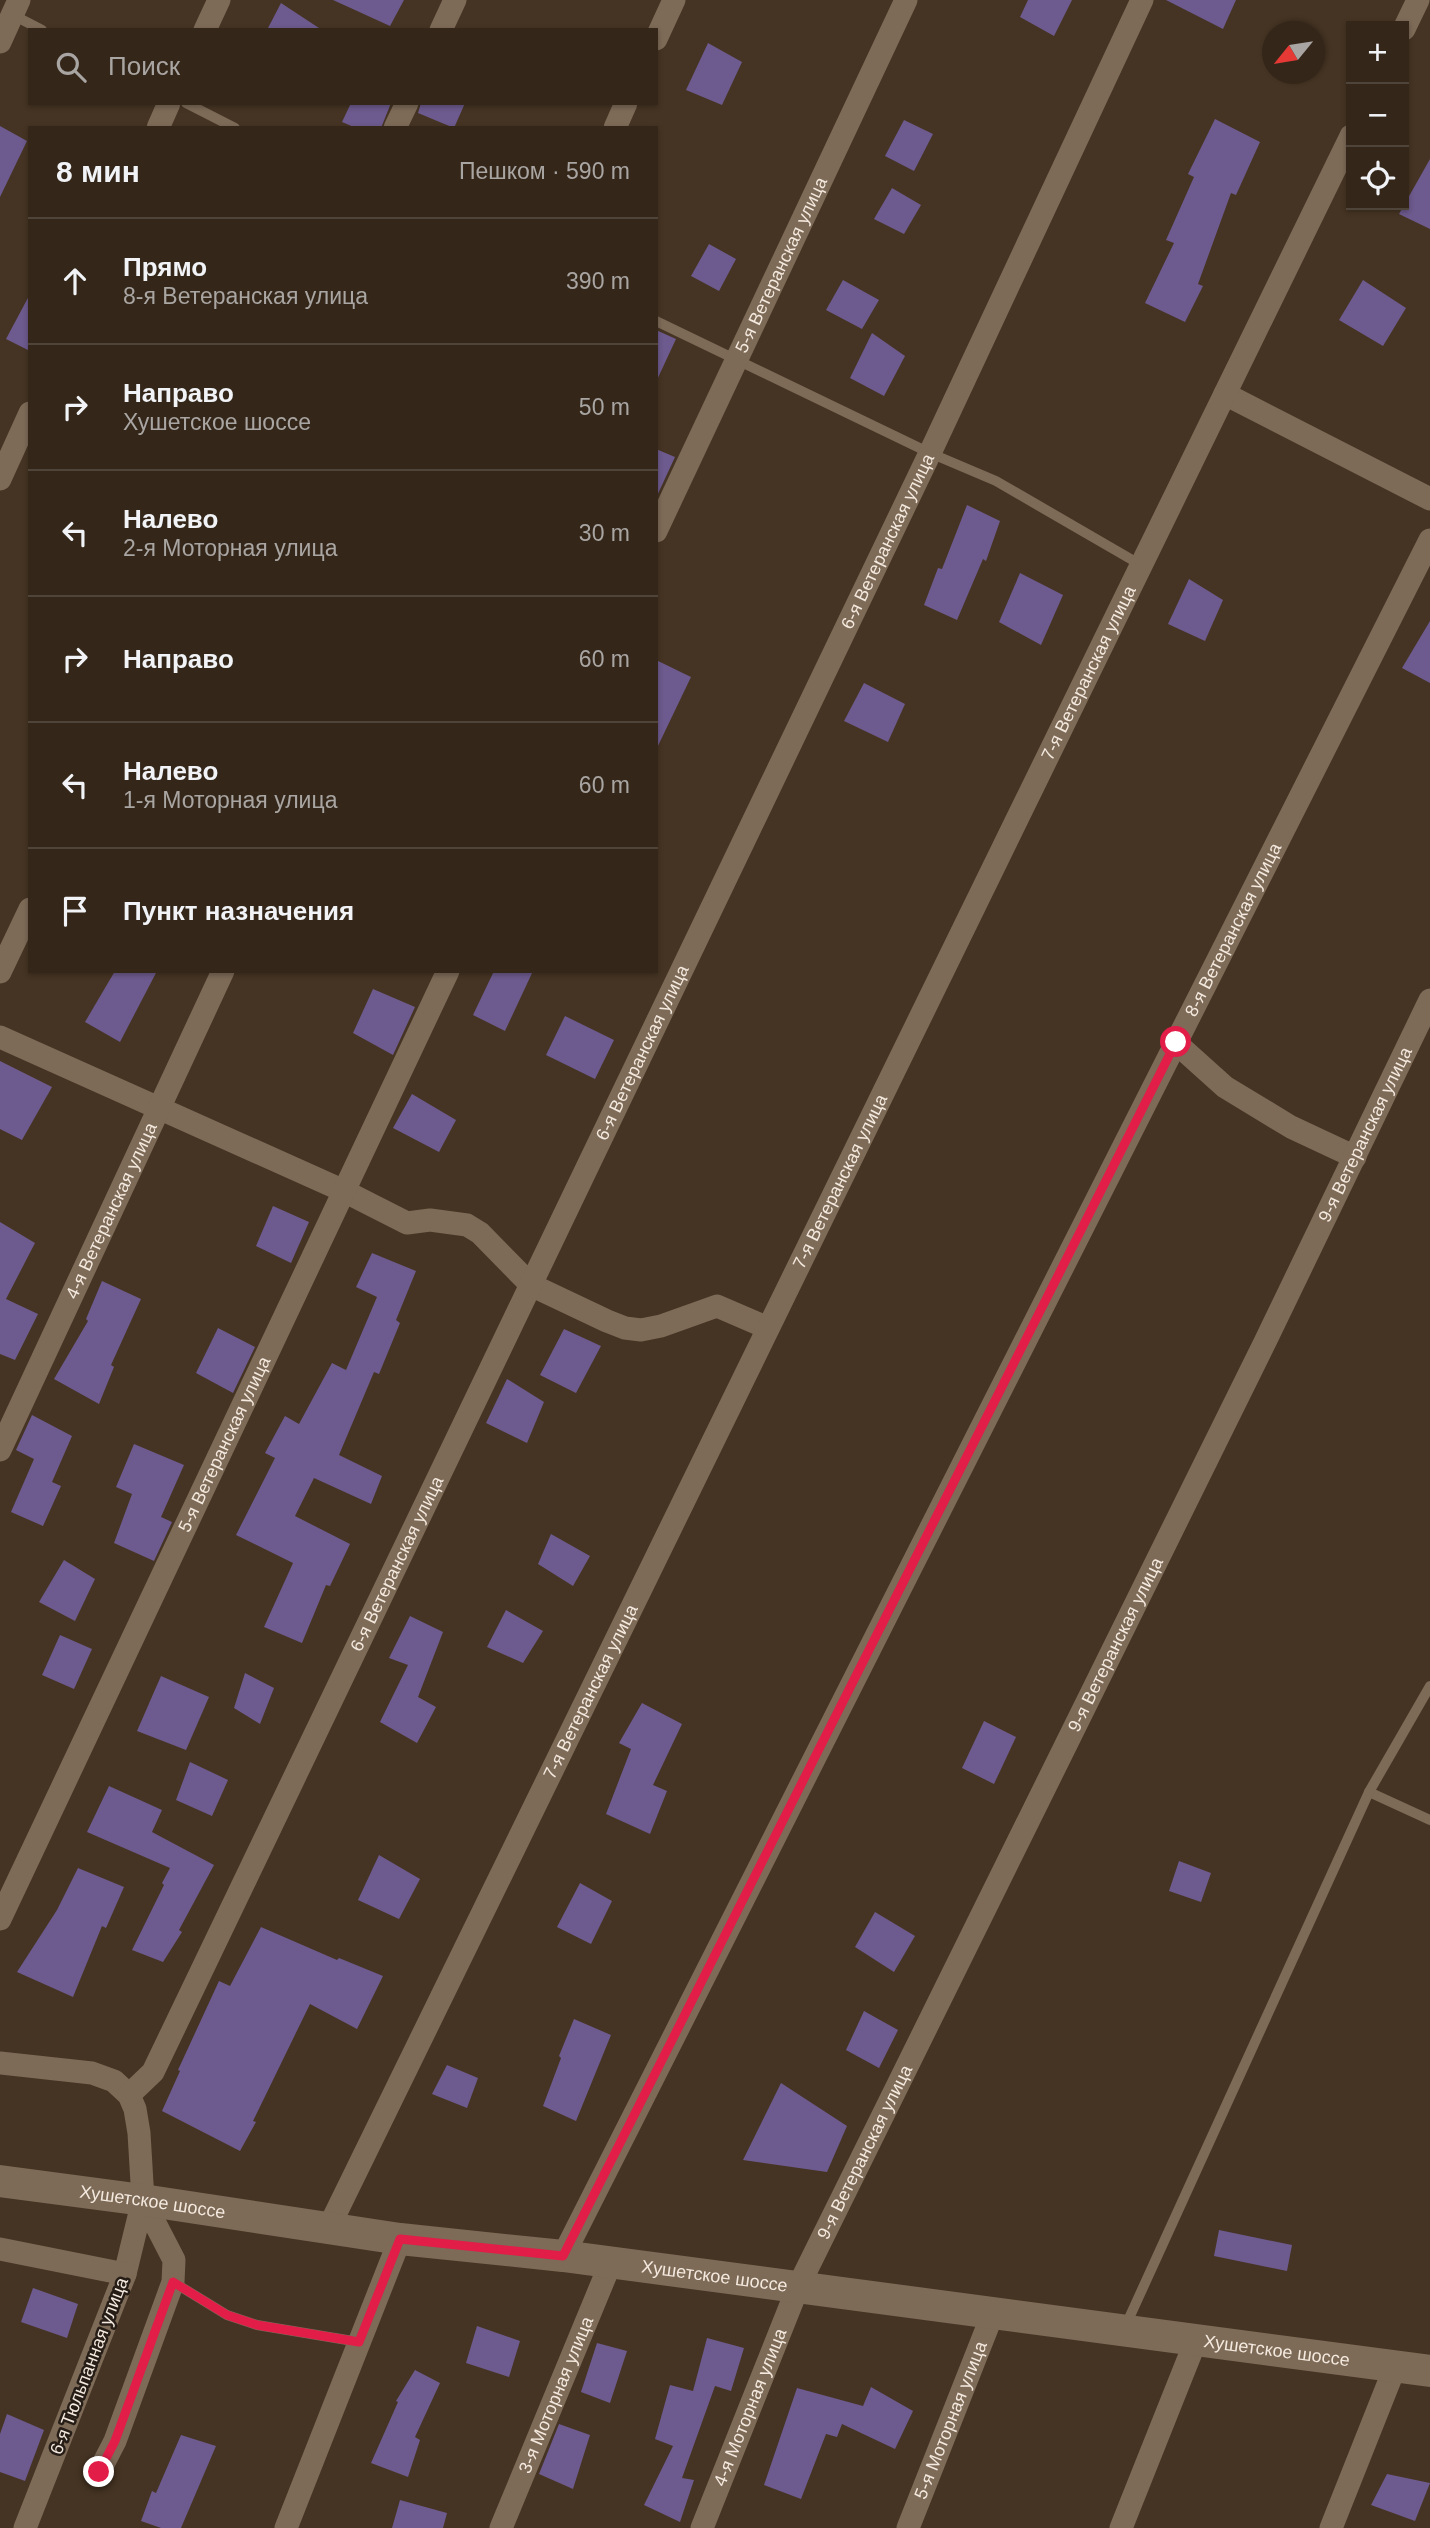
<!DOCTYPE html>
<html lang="ru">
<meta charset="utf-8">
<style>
:root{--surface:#34271a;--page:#3c2f23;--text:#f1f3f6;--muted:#a9a5a2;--line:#4e4439}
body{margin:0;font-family:Arial,sans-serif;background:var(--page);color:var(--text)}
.controls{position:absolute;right:21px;top:21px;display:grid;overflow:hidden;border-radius:0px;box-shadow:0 2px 5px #0004}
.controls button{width:63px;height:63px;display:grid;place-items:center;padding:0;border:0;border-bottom:2px solid var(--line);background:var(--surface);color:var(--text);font:35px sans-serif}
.compass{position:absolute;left:1262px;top:21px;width:63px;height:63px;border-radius:50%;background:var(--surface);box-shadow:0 2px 5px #0004;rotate:240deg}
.stop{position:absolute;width:21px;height:21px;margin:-16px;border:5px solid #e11d48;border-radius:50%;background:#fff}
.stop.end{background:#e11d48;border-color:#fff;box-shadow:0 2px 7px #0008}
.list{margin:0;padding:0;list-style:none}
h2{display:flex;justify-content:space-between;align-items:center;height:91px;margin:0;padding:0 28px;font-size:30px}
h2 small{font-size:23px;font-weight:400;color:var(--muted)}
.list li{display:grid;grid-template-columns:46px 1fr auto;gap:21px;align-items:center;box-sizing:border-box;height:126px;padding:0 28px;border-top:2px solid var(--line)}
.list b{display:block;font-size:26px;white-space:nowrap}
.list p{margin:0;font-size:23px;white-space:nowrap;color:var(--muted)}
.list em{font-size:23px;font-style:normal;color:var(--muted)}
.icon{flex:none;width:38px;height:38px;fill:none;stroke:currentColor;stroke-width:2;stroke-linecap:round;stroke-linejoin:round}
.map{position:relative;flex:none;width:1430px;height:2528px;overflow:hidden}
.search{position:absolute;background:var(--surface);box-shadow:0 2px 5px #0004;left:28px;top:28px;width:630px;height:77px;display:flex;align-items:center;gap:18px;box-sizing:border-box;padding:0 24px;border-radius:0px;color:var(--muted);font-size:26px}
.panel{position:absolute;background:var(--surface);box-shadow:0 2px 5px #0004;left:28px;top:126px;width:630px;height:847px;border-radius:0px}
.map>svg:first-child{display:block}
.building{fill:#6d5a8e}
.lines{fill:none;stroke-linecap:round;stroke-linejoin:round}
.service{stroke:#7d6a57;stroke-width:10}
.minor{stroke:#7d6a57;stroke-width:23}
.secondary{stroke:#7d6a57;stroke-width:32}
.route{stroke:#e11d48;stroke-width:9}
.labels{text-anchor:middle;stroke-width:5;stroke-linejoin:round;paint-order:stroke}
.street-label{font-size:18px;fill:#f4e9de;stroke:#251d16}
</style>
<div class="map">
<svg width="1430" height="2528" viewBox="0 0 1430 2528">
<rect width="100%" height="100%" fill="#453423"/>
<g class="building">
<path d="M333 0H404L390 26Z"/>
<path d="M1028 0H1072L1054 36 1020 17Z"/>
<path d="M1166 0H1236L1223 29Z"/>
<path d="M281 3 322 30H267Z"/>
<path d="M708 43 742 62 722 105 686 90Z"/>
<path d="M351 103H391L381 128H356L342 122Z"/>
<path d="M421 103H465L454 128 418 113Z"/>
<path d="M1215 119 1260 142 1236 195 1231 193 1198 284 1203 286 1185 322 1145 303 1174 243 1166 240 1194 177 1188 174Z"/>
<path d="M904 120 933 134 914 171 885 156Z"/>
<path d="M0 126 27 141 0 197Z"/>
<path d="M1430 159V229L1399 214Z"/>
<path d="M892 188 921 205 904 234 874 219Z"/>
<path d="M709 244 736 259 719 291 691 276Z"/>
<path d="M843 280 879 300 862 329 826 310Z"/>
<path d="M1363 280 1406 308 1383 346 1339 320Z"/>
<path d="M30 294V351L6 339Z"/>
<path d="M656 330 676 339 656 382Z"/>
<path d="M872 333 905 356 884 396 850 378Z"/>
<path d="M656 449 675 457 656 498Z"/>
<path d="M967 505 1000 521 986 561 983 559 957 620 924 605 938 568 942 569Z"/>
<path d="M1020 573 1063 595 1041 645 999 622Z"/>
<path d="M1189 579 1223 600 1205 641 1168 624Z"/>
<path d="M1430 621V683L1402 668Z"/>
<path d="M656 660 691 677 656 750Z"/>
<path d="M864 683 905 704 888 742 844 721Z"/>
<path d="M115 971H157L120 1042 85 1022Z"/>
<path d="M494 971H533L505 1031 473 1015Z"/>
<path d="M373 989 415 1007 393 1055 353 1033Z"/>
<path d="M565 1016 614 1040 595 1079 546 1055Z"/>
<path d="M0 1061 52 1087 22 1140 0 1129Z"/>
<path d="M412 1094 456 1120 439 1152 393 1128Z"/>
<path d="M273 1206 309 1222 291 1263 256 1246Z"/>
<path d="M0 1222 35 1243 6 1299 38 1314 15 1360 0 1354Z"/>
<path d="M372 1253 416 1271 396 1320 400 1323 379 1374 374 1372 339 1455 382 1476 371 1504 314 1478 295 1516 350 1544 330 1586 326 1585 302 1643 264 1627 293 1563 236 1535 275 1458 265 1453 285 1416 299 1424 332 1363 346 1370 377 1297 356 1287Z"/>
<path d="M102 1281 141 1299 111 1365 114 1367 99 1404 54 1379 88 1321 86 1319Z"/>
<path d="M218 1328 255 1347 233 1393 196 1373Z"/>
<path d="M564 1329 601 1346 576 1393 540 1375Z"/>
<path d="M507 1379 544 1402 527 1443 486 1423Z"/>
<path d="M32 1415 72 1436 52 1482 61 1486 43 1526 11 1512 34 1459 16 1450Z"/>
<path d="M134 1444 184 1465 161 1517 172 1522 154 1561 114 1543 132 1494 116 1487Z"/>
<path d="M551 1534 590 1556 573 1586 538 1564Z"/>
<path d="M64 1560 95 1579 75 1621 39 1602Z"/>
<path d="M506 1610 543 1631 523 1663 487 1647Z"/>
<path d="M410 1616 443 1632 418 1697 436 1707 417 1743 380 1722 408 1665 389 1658Z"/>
<path d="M60 1635 92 1649 74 1689 42 1675Z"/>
<path d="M245 1673 274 1688 260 1724 234 1708Z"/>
<path d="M161 1676 209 1697 186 1750 137 1731Z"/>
<path d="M642 1703 682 1724 653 1785 667 1791 650 1834 606 1814 631 1749 619 1743Z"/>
<path d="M984 1721 1016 1737 994 1784 962 1768Z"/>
<path d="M190 1762 228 1780 212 1816 176 1800Z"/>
<path d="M109 1786 162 1810 152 1832 214 1865 179 1930 182 1932 163 1962 132 1950 164 1885 162 1883 170 1868 87 1832Z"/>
<path d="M379 1855 420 1879 399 1919 358 1900Z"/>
<path d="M1179 1861 1211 1873 1201 1902 1169 1891Z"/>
<path d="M78 1868 124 1887 106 1928 102 1926 73 1997 17 1972 57 1910Z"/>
<path d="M580 1883 612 1901 591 1944 557 1927Z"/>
<path d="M875 1912 915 1936 894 1972 855 1947Z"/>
<path d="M261 1927 337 1960 339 1958 383 1976 357 2029 310 2004 253 2121 256 2122 240 2151 162 2111 180 2071 178 2070 219 1981 230 1986Z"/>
<path d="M864 2011 898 2030 879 2068 846 2050Z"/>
<path d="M574 2019 611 2035 576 2121 543 2106 561 2058 559 2056Z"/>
<path d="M447 2065 478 2078 467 2108 432 2094Z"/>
<path d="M781 2083 847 2126 827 2172 743 2160Z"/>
<path d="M1219 2230 1292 2245 1287 2271 1214 2256Z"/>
<path d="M33 2288 78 2304 67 2338 21 2322Z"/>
<path d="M477 2326 520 2341 509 2377 466 2363Z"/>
<path d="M707 2338 744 2348 731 2391 715 2386 682 2478 694 2480 680 2522 644 2505 673 2446 655 2439 670 2385 693 2391Z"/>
<path d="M597 2343 627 2351 610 2403 581 2392Z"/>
<path d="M415 2370 440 2383 415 2437 420 2440 408 2477 371 2463 398 2402 396 2401Z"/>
<path d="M871 2387 913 2411 895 2449 842 2424 837 2437 826 2434 801 2499 764 2485 797 2388 863 2406Z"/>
<path d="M7 2414 44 2430 25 2481 0 2472V2434Z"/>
<path d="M559 2424 590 2435 573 2489 539 2474Z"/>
<path d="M181 2435 216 2446 181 2528H161L141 2521 152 2491 156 2493Z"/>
<path d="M1387 2474 1430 2483 1415 2521 1371 2505Z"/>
<path d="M400 2500 447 2513 443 2528H392Z"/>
</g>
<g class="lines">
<g class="service">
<path d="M13 15 42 30"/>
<path d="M186 103 235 128"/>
<path d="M656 321 930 453 996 481 1141 565"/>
<path d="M1430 1686 1369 1792 1430 1820"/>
<path d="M173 2282 227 2315 257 2325 359 2342"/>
<path d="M1125 2327 1369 1792"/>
</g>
<g class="minor">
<path d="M1404 29 1418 0"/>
<path d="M205 30 219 0"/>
<path d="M441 30 455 0"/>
<path d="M656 39 674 0"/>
<path d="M0 42 19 0"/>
<path d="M158 128 169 103"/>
<path d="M395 128 407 103"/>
<path d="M615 128 626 103"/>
<path d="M1225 394 1430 499"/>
<path d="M0 479 30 413"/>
<path id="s1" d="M656 531 906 0"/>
<path d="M0 972 30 909"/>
<path d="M0 1037 344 1191 407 1223 430 1220 467 1225 480 1233 531 1285 607 1321 625 1328 641 1330 661 1326 717 1306 768 1328"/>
<path d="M1176 1043 1225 1087 1291 1127 1355 1157"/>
<path id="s2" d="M0 1450 223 971"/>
<path id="s3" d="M0 1919 448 971"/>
<path d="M0 2063 92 2073 114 2081 129 2095 135 2109 139 2133 143 2200 125 2274 25 2528"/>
<path id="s4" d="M129 2095 153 2072 930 453 1142 0"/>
<path id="s5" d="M328 2229 1351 136"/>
<path d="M0 2249 125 2274"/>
<path id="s6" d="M563 2256 1430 540"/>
<path d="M99 2472 115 2441 173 2282 174 2260 143 2200"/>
<path d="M286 2528 400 2239"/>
<path id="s7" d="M501 2528 611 2262"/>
<path id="s8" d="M702 2528 798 2287 1265 1342 1430 1000"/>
<path id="s9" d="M908 2528 993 2313"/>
<path d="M1121 2528 1196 2340"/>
<path d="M1331 2528 1395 2367"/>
</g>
<path class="secondary" id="s10" d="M0 2181 143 2200 400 2239 563 2256 1430 2371"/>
</g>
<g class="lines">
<path class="route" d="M99 2472 115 2441 173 2282 227 2315 257 2325 359 2342 400 2239 563 2256 1176 1042"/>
</g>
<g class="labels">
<g class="street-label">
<text dy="6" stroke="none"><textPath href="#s1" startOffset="294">5-я Ветеранская улица</textPath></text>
<text dy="6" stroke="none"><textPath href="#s4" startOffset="1731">6-я Ветеранская улица</textPath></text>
<text dy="6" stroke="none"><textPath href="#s5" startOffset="1732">7-я Ветеранская улица</textPath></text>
<text dy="6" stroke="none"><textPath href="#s6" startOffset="1486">8-я Ветеранская улица</textPath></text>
<text dy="6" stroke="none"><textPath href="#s4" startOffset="1164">6-я Ветеранская улица</textPath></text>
<text dy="6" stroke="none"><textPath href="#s8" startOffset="1544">9-я Ветеранская улица</textPath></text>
<text dy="6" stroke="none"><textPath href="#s5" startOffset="1166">7-я Ветеранская улица</textPath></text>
<text dy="6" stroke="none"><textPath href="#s2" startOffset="264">4-я Ветеранская улица</textPath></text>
<text dy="6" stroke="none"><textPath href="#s3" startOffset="525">5-я Ветеранская улица</textPath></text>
<text dy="6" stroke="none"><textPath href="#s4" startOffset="597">6-я Ветеранская улица</textPath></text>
<text dy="6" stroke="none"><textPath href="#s8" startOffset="976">9-я Ветеранская улица</textPath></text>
<text dy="6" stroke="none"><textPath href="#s5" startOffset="598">7-я Ветеранская улица</textPath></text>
<text dy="6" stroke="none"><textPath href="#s8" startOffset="410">9-я Ветеранская улица</textPath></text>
<text dy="6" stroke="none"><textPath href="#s10" startOffset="154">Хушетское шоссе</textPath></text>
<text dy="6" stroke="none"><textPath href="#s10" startOffset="721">Хушетское шоссе</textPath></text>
<text dy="6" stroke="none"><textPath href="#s10" startOffset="1288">Хушетское шоссе</textPath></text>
<text transform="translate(89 2366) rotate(-69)" y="6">6-я Тюльпанная улица</text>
<text dy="6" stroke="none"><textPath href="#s7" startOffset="144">3-я Моторная улица</textPath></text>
<text dy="6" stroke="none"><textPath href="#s8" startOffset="130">4-я Моторная улица</textPath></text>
<text dy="6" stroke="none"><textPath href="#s9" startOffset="116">5-я Моторная улица</textPath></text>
</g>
</g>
</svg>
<div class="controls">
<button>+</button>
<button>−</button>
<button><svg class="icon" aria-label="locate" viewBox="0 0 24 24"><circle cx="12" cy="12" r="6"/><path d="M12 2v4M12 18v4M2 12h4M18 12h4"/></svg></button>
</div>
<svg class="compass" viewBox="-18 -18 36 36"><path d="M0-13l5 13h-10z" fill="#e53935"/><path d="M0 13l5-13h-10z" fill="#a9a5a2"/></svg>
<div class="stop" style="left:1176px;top:1042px"></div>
<div class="stop end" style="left:99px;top:2472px"></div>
<div class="search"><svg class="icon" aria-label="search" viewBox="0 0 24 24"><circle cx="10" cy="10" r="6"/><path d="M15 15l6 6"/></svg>Поиск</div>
<section class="panel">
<h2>8 мин<small>Пешком · 590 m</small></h2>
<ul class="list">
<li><svg class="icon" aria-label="ahead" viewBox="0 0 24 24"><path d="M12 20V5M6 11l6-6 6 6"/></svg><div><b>Прямо</b><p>8-я Ветеранская улица</p></div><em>390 m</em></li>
<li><svg class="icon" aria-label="right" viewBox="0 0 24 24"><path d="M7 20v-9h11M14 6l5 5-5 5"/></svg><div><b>Направо</b><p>Хушетское шоссе</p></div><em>50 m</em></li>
<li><svg class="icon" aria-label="left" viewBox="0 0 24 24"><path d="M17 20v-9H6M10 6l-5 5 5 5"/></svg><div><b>Налево</b><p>2-я Моторная улица</p></div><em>30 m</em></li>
<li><svg class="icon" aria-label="right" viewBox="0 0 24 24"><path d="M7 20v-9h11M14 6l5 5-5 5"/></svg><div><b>Направо</b></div><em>60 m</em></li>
<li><svg class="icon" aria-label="left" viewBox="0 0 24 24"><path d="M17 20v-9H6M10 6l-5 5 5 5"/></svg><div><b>Налево</b><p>1-я Моторная улица</p></div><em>60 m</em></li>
<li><svg class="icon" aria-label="arrive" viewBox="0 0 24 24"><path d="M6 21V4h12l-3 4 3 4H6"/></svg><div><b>Пункт назначения</b></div></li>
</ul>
</section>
</div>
